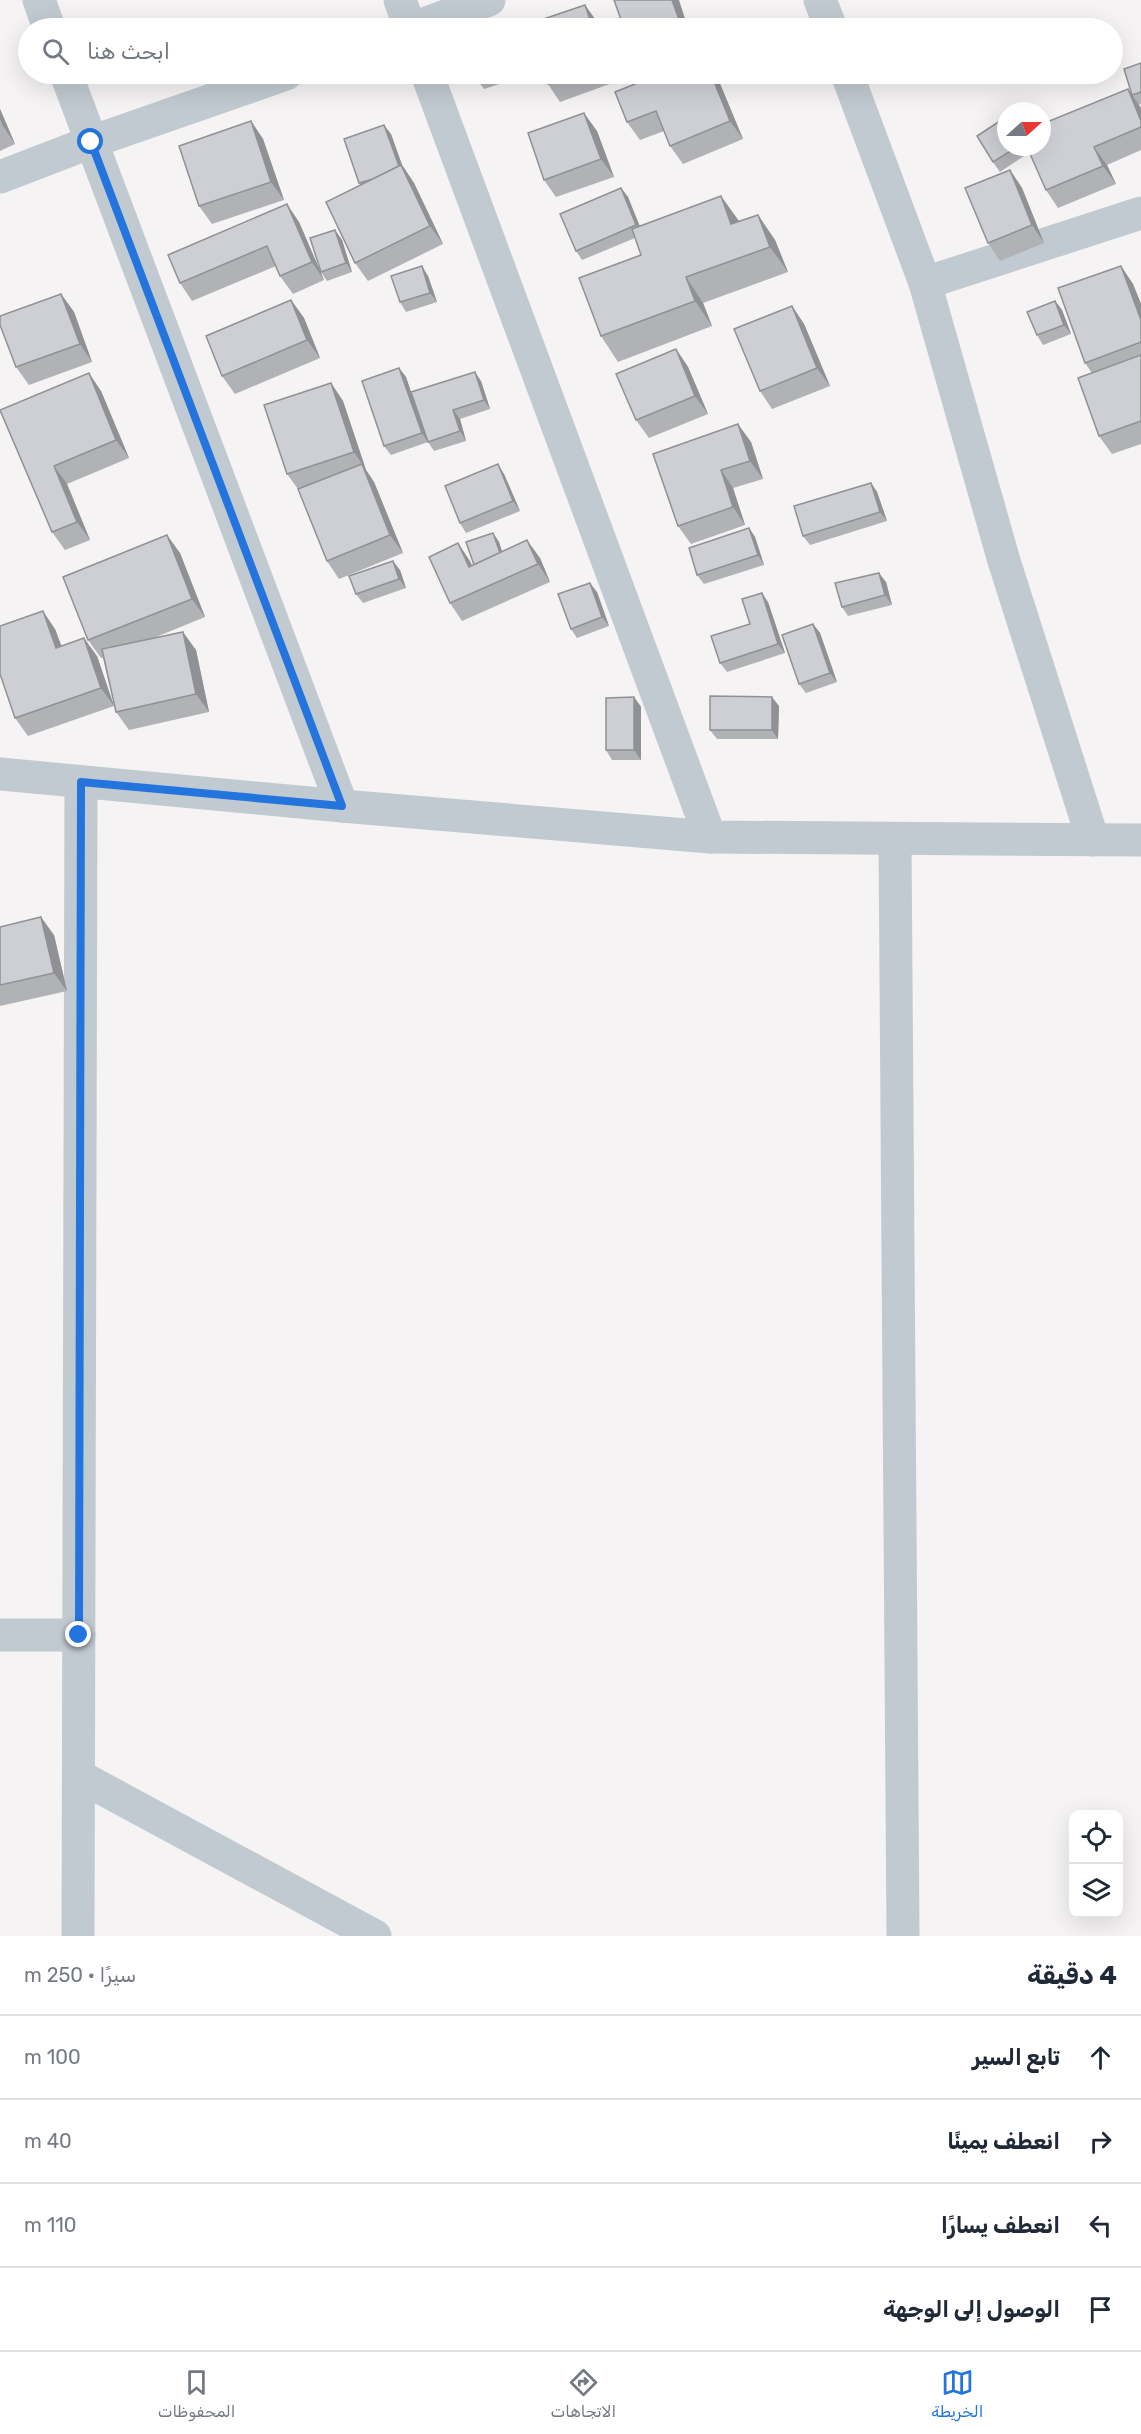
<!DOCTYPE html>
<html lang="ar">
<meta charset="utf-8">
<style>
:root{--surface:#fff;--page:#f6f6f7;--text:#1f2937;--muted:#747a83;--line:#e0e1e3;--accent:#2474dd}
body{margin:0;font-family:Rubik,Vazirmatn,sans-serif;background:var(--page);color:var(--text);direction:rtl}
.controls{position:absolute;right:18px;bottom:18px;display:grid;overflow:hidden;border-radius:12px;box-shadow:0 6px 24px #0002}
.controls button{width:54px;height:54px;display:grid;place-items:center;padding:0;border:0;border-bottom:2px solid var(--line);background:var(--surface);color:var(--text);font:30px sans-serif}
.compass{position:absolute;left:997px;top:102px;width:54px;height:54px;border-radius:50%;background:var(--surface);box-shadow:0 6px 24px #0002;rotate:69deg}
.stop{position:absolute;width:18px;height:18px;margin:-14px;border:4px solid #2474dd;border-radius:50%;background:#fff}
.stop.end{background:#2474dd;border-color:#fff;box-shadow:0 2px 6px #0008}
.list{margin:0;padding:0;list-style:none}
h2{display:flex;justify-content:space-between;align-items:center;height:78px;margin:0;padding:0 24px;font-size:26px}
h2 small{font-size:20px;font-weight:400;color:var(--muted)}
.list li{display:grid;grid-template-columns:39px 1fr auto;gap:18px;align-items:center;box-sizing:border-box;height:84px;padding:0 24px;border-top:2px solid var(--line)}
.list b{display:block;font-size:22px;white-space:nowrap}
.list em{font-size:20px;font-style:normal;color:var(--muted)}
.icon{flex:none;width:33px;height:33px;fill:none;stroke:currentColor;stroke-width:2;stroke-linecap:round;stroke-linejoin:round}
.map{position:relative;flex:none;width:1141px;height:1936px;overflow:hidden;direction:ltr}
.search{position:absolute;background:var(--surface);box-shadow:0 6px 24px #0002;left:18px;right:18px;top:18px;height:66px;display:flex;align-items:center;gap:15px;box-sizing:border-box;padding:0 21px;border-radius:33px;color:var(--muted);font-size:22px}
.sheet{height:414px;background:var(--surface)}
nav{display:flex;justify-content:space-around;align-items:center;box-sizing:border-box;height:84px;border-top:2px solid var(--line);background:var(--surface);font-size:16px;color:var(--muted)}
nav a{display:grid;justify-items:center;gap:3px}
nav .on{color:var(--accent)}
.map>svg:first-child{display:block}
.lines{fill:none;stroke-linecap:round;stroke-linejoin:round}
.minor{stroke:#c1cad0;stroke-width:33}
.wall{fill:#b0b2b6}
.shaded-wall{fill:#909194}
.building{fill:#cdcfd4;stroke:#909194;stroke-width:1.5}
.route{stroke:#2474dd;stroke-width:8}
</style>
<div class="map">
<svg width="1141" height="1936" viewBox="0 0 1141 1936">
<rect width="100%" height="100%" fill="#f5f3f3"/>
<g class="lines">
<g class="minor">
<path d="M39 0 49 28"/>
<path d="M400 0 410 28"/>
<path d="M820 0 831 28"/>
<path d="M413 28 489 0"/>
<path d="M66 74 342 806"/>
<path d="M427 74 710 837"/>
<path d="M847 74 925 283 1004 561 1093 840"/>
<path d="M0 177 91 142 286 74"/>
<path d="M925 283 1141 213"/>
<path d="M0 774 342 806 710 837 1141 840"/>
<path d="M895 840 903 1936"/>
<path d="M0 1635H79"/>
<path d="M79 1776 375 1936"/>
<path d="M78 1936 81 782"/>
</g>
</g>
<g class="wall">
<path d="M1141 63V104L1139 105 1141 108V150L1107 165 1116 184 1058 208 1046 190 1030 152 1000 172 993 162 1006 147H1042L1128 89 1132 95Z"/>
<path d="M473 74H530L484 89Z"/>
<path d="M544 74H616L618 81 560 102 548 84Z"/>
<path d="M644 74H716L743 139 683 164 670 146 664 131 640 140 627 122 647 78Z"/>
<path d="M0 109 15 144 0 151Z"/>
<path d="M251 121 263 139 284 200 212 224 199 206Z"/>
<path d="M597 131 614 177 556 197 544 180Z"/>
<path d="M391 134 402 165 414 183 443 244 368 281 355 263 360 185 359 183Z"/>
<path d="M1010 170 1022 188 1044 243 1000 261 988 243Z"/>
<path d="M621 188 628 197 639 226 739 221 758 215 775 240 788 272 703 303 712 326 618 362 601 336 641 255 635 238 582 260 576 251Z"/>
<path d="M299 222 324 280 293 294 280 276 276 266 192 301 180 283Z"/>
<path d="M335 230 342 240 352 272 327 281 321 272Z"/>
<path d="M1121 266 1133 284 1141 304V444L1112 454 1099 436 1092 373 1085 363Z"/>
<path d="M428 276 437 302 406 312 400 302Z"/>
<path d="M61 294 74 312 92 362 29 385 16 367Z"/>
<path d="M291 300 304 318 320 358 235 394 222 376Z"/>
<path d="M1055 301 1062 310 1071 334 1043 345 1037 335Z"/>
<path d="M792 306 804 324 830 386 772 409 760 391Z"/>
<path d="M676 349 688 367 708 414 649 438 636 420Z"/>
<path d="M399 368 406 377 418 414 481 381 490 409 460 419 466 441 434 451 428 442 391 455 384 446Z"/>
<path d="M331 383 343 401 366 470 374 482 403 553 339 579 327 561 298 489 287 474Z"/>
<path d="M101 391 129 458 67 484 90 540 65 550 52 532 0 410Z"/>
<path d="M751 442 763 479 733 488 745 525 691 544 678 526 653 454Z"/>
<path d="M504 474 520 511 466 533 460 523Z"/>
<path d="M871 483 877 492 887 521 810 545 803 536Z"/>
<path d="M749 528 755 537 764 565 704 584 697 575Z"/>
<path d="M493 533 499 542 502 552 540 558 550 582 462 621 450 603 458 543 472 566 474 565Z"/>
<path d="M180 553 205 617 151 639 196 650 209 712 129 730 116 712 103 658H101L88 640Z"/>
<path d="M400 570 406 588 363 603 356 594Z"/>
<path d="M886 582 892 605 848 616 842 607Z"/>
<path d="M597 592 609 626 577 638 571 629Z"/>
<path d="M768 602 785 653 727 672 720 663Z"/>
<path d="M813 624 820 633 837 682 806 693 799 684Z"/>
<path d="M55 629 61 646 97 656 114 706 28 736 15 718Z"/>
<path d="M634 697 641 707V760H612L606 750Z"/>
<path d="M779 706 778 739H717L710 730Z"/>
<path d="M0 927 54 935 67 991 0 1006Z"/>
</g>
<g class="shaded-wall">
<path d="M672 0H679L688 28H682Z"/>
<path d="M585 5 598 23 600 28H593Z"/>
<path d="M711 74H716L743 139 730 121Z"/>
<path d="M1128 89 1141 108V121Z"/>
<path d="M0 109 15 144 3 126 0 119Z"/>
<path d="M584 113 597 131 614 177 601 159Z"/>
<path d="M251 121 263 139 284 200 271 182Z"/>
<path d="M384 125 391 134 402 165 414 183 443 244 430 226 400 170Z"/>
<path d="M1094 147 1107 165 1116 184 1103 166Z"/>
<path d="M1010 170 1022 188 1044 243 1032 225Z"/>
<path d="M621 188 628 197 643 234 636 225Z"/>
<path d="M721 196 739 221 731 224Z"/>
<path d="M287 204 299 222 324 280 312 262Z"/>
<path d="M758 215 775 240 788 272 770 247Z"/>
<path d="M335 230 342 240 352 272 346 263Z"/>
<path d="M422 266 428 276 437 302 430 293Z"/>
<path d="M1121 266 1133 284 1141 304V320Z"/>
<path d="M686 277 703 303 712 326 695 301Z"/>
<path d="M61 294 74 312 92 362 80 344Z"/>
<path d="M291 300 304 318 320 358 307 340Z"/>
<path d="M1055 301 1062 310 1071 334 1064 325Z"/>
<path d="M792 306 804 324 830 386 817 368Z"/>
<path d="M676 349 688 367 708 414 695 396Z"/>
<path d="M399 368 406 377 428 442 422 433Z"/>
<path d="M475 372 481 381 490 409 484 400Z"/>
<path d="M89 373 101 391 129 458 116 440Z"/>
<path d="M331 383 343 401 366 470 354 452Z"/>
<path d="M453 410 460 419 466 441 460 431Z"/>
<path d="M738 424 751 442 763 479 750 461Z"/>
<path d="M362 464 374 482 403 553 390 535Z"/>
<path d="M498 464 504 474 520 511 513 501Z"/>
<path d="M54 466 67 484 90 540 77 522Z"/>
<path d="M721 470 733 488 745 525 733 507Z"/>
<path d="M871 483 877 492 887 521 880 512Z"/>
<path d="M749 528 755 537 764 565 758 555Z"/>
<path d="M493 533 499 542 507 567 501 557Z"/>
<path d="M167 535 180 553 205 617 192 599Z"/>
<path d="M527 540 540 558 550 582 538 564Z"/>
<path d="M458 543 470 561 481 585 469 567Z"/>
<path d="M393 561 400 570 406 588 399 579Z"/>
<path d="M879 573 886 582 892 605 885 595Z"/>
<path d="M590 583 597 592 609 626 602 617Z"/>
<path d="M762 593 768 602 785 653 778 644Z"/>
<path d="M43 611 55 629 69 666 56 648Z"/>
<path d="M813 624 820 633 837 682 830 673Z"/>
<path d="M183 632 196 650 209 712 196 694Z"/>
<path d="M84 638 97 656 114 706 101 688Z"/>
<path d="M634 697 641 707V760L634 750Z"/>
<path d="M772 697 779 706 778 739 772 730Z"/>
<path d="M41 917 54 935 67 991 54 973Z"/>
</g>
<g class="building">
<path d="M614 0H672L682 28H624Z"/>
<path d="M585 5 593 28H517Z"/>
<path d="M1141 63V92L1132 95 1124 69Z"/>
<path d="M544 74H577L548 84Z"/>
<path d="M660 74H711L730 121 670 146 656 111 627 122 615 92Z"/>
<path d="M1128 89 1141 121V127L1094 147 1103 166 1046 190 1027 147H1042V124Z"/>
<path d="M584 113 601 159 544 180 528 133Z"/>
<path d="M1006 117V147H1017L993 162 977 136Z"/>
<path d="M251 121 271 182 199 206 179 146Z"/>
<path d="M384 125 399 166 373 179 359 183 344 139Z"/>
<path d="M401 165 430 226 355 263 326 202Z"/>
<path d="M1010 170 1032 225 988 243 965 188Z"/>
<path d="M621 188 636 225 576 251 560 214Z"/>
<path d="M721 196 731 224 758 215 770 247 686 277 695 301 601 336 579 278 641 255 632 229Z"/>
<path d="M287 204 312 262 280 276 267 246 180 283 168 255Z"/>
<path d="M335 230 346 263 321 272 310 238Z"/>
<path d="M422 266 430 293 400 302 391 276Z"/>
<path d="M1121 266 1141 320V342L1085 363 1058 288Z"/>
<path d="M61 294 80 344 16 367 0 325V316Z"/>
<path d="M291 300 307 340 222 376 206 336Z"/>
<path d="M1055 301 1064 325 1037 335 1027 312Z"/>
<path d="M792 306 817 368 760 391 734 329Z"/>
<path d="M676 349 695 396 636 420 616 374Z"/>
<path d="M1141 355V421L1099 436 1078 378Z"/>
<path d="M399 368 422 433 384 446 362 381Z"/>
<path d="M475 372 484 400 453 410 460 431 428 442 411 392Z"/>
<path d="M89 373 116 440 54 466 77 522 52 532 0 410Z"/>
<path d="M331 383 354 452 287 474 264 405Z"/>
<path d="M738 424 750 461 721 470 733 507 678 526 653 454Z"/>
<path d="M362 464 390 535 327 561 298 489Z"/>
<path d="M498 464 513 501 460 523 445 486Z"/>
<path d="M871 483 880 512 803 536 794 506Z"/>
<path d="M749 528 758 555 697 575 689 548Z"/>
<path d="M493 533 500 553 474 565 466 542Z"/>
<path d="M167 535 192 599 88 640 63 577Z"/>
<path d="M527 540 538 564 450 603 429 557 458 543 469 567Z"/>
<path d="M393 561 399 579 356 594 349 576Z"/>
<path d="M879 573 885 595 842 607 835 583Z"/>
<path d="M590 583 602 617 571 629 558 594Z"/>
<path d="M762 593 778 644 720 663 711 636 750 624 742 599Z"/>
<path d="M43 611 56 648 84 638 101 688 15 718 0 674V626Z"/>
<path d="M813 624 830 673 799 684 782 635Z"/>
<path d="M183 632 196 694 116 712 102 649Z"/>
<path d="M710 696 772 697V730H710Z"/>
<path d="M634 697V750H606V698Z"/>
<path d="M41 917 54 973 0 985V927Z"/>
</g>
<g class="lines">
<path class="route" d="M79 1635 81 782 342 806 91 142"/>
</g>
</svg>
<div class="controls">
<button><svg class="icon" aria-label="locate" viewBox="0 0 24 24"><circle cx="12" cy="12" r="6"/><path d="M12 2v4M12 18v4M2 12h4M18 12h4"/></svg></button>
<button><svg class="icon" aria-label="layers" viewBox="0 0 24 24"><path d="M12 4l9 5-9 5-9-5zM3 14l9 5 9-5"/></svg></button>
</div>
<svg class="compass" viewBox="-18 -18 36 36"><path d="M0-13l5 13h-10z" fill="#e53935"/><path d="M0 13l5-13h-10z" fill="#747a83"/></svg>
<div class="stop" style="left:91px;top:142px"></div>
<div class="stop end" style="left:79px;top:1635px"></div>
<div class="search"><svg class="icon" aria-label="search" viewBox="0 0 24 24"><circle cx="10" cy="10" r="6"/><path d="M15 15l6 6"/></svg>ابحث هنا</div>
</div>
<section class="sheet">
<h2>4 دقيقة<small>سيرًا · 250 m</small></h2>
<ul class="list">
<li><svg class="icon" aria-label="ahead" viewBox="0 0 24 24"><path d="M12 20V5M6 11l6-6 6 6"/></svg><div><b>تابع السير</b></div><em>100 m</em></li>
<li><svg class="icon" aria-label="right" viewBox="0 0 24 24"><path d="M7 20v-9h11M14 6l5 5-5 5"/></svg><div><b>انعطف يمينًا</b></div><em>40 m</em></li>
<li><svg class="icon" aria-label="left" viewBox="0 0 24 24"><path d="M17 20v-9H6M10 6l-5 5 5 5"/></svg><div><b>انعطف يسارًا</b></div><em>110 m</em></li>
<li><svg class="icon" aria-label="arrive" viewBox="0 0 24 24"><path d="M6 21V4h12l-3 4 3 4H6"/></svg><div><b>الوصول إلى الوجهة</b></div></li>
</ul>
</section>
<nav>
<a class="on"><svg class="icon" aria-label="map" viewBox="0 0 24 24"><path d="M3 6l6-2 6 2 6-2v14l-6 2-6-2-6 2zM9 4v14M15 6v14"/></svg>الخريطة</a>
<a><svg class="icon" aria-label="directions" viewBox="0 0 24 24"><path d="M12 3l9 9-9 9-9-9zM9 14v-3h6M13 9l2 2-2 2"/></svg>الاتجاهات</a>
<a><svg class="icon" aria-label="saved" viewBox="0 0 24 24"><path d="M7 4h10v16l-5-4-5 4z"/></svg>المحفوظات</a>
</nav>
